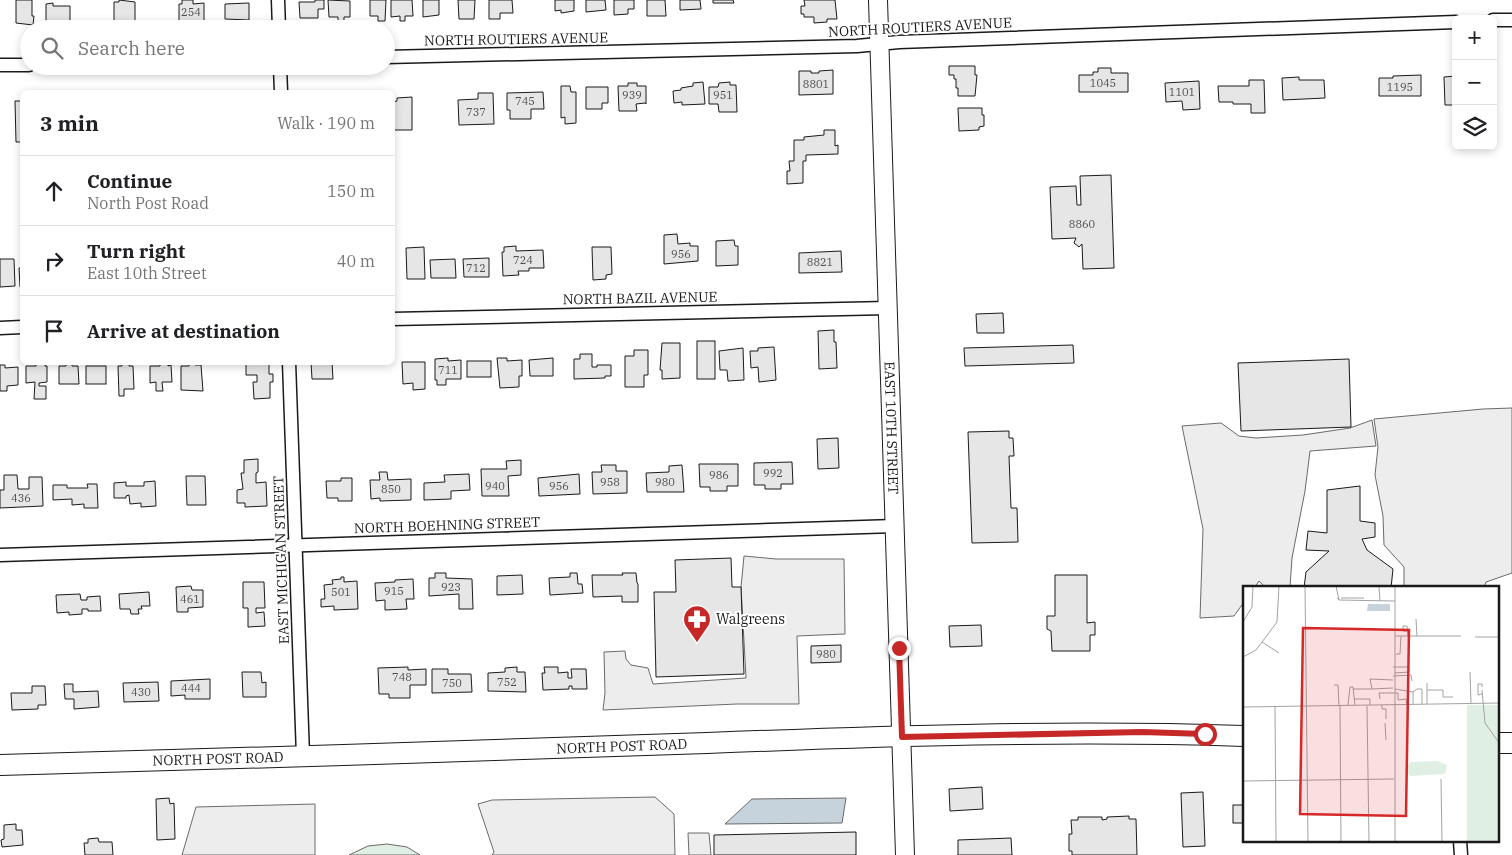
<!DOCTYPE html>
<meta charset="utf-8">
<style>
:root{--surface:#fff;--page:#f6f6f6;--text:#202124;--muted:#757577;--line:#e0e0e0}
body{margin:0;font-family:"IBM Plex Serif",serif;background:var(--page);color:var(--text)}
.controls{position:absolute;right:15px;top:15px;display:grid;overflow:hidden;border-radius:8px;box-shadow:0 2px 8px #0003}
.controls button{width:45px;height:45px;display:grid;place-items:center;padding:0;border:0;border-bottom:1px solid var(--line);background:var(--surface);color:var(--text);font:25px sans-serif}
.stop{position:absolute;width:15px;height:15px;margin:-11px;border:4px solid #c62828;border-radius:50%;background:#fff}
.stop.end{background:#c62828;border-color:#fff;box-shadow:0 1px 5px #0008}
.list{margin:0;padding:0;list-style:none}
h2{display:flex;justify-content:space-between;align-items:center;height:65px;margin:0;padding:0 20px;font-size:21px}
h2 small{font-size:16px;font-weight:400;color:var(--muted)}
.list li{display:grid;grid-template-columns:32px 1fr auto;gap:15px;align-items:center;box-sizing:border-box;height:70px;padding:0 20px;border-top:1px solid var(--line)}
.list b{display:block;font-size:19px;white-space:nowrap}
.list p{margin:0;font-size:16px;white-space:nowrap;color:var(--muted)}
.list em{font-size:16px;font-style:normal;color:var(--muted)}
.icon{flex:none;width:28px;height:28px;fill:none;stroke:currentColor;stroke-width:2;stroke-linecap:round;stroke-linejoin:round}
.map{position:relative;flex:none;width:1512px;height:855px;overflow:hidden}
.search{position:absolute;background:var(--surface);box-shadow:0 2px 8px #0003;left:20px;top:20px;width:375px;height:55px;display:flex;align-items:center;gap:12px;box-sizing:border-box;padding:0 18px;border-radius:28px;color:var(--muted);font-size:19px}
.panel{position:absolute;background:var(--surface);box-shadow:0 2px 8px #0003;left:20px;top:90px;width:375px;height:275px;border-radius:8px}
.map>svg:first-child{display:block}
.green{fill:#e0efe3;stroke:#6a6a6a}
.parking{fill:#ededed;stroke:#6a6a6a}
.water{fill:#c6d2dc;stroke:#6a6a6a}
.building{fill:#e6e6e6;stroke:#1a1a1a}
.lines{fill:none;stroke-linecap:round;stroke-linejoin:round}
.street-casing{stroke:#1a1a1a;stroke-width:15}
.secondary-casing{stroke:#1a1a1a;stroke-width:20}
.primary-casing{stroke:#1a1a1a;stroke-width:22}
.street{stroke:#fff;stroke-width:12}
.secondary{stroke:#fff;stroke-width:18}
.primary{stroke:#fff;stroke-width:20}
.route{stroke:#c62828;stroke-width:6}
.labels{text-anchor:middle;stroke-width:4;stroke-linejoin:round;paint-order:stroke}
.number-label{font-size:11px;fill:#4d4d4d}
.street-label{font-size:14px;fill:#1a1a1a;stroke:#fff}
.poi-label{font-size:14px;fill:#1a1a1a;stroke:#fff;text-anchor:start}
.inset-road{fill:none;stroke:#a3a3a3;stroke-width:1}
.view{fill:#d62828;fill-opacity:0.15;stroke:#d62828;stroke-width:2.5}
.inset-edge{fill:none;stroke:#1a1a1a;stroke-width:2.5}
</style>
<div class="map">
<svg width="1512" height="855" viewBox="0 0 1512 855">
<rect width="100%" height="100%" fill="#fff"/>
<path class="green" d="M387 844 407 847 420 855H349L368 846Z"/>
<g class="parking">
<path d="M1512 408V573L1486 582 1484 587H1404V567L1384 545 1383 516 1375 475 1378 447 1374 419 1483 409Z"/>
<path d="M1372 420 1376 446 1310 451 1305 491 1292 558 1290 587H1265L1259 581 1255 587 1244 588V602L1234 616 1200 618 1203 529 1182 426 1221 423 1239 436 1256 438 1303 435 1350 428Z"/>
<path d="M744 556 776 559H844L845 634 797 636 799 704H737L603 710 605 693 604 652 625 651 626 659 631 665 648 668 653 684 746 678 741 587Z"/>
<path d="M655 797 674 814 675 855H492L494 852 478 804 492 800Z"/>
<path d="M315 804V855H182L196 807Z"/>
<path d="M688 833H709L711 855H689Z"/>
</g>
<path class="water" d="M846 798 842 823 725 824 752 799Z"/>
<g class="building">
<path d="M16 0H32V16H34L33 25 16 23Z"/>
<path d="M119 0 135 2V22H130V27H118V22H114V2H119Z"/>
<path d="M182 0H193V4L204 3V21H196V25H187V21H179V4H182Z"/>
<path d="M315 0H324V9H318V18H300L299 2H315Z"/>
<path d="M328 0 350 1V17H344V21H338V17H329Z"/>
<path d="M370 0H386L385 21H378V16H370Z"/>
<path d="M391 0H412L413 16H405V21H400V16L391 17Z"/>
<path d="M423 0H439V15L423 17Z"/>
<path d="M458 0H475L474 19H459Z"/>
<path d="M489 0H512L513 13H500V19H489Z"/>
<path d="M555 0H574V11L561 13V10L555 11Z"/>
<path d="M586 0H605L606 10 586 12Z"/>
<path d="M614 0H634V9H628V14L614 15Z"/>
<path d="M647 0H665L666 16H647Z"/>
<path d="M680 0H700L701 9 680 10Z"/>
<path d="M713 0H733L734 3H713Z"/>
<path d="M804 0H835L837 19H827V22L814 23V17H804V14H801V6H805Z"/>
<path d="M53 3V6H70V23L46 24V4Z"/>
<path d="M249 3V20L225 19V4Z"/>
<path d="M949 66H975V75H977L975 96H958V88H956V79H954V75H949Z"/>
<path d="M1098 68H1111V73H1128V92H1079V75H1093V72H1098Z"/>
<path d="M833 70V94L799 95V71H811V73H819V71Z"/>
<path d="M1421 75V96H1379V78H1393V76Z"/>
<path d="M1456 76V105H1445L1444 77Z"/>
<path d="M1299 77V80H1324L1325 98 1283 100 1282 78Z"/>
<path d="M1249 80H1264L1265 113H1251V104H1233V102H1219L1218 86H1249Z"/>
<path d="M1199 81 1200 109 1183 110 1182 101 1166 102 1165 83Z"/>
<path d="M703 82 705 104 682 105V102L674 103 673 91 681 90V88L693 86V83Z"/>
<path d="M730 82V85H736L737 112H719L718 104H709V87H718L719 83Z"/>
<path d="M628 83H637V86H646V104L645 103 636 104 637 111H619L618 86H628Z"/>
<path d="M561 86H570L571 92H576V123L565 124V117L561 118Z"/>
<path d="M586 87H608V103H602V109H586Z"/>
<path d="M543 92 544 109H531V119H510V110H507V93Z"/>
<path d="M478 93H493L494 124 459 125 458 100 478 99Z"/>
<path d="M412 97V130H392V102L397 101V98Z"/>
<path d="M15 101H22V142H16Z"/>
<path d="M958 108H982V115H984V126L979 127V130L959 131Z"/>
<path d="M824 130H835V146L838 145V154L806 155V161H803V183L787 184V171H790L789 161H794V140H804V137L824 135Z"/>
<path d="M1111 175 1114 268 1083 269 1082 244 1079 247 1074 243 1076 238 1052 239 1050 187 1076 186 1077 205H1081L1080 176Z"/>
<path d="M677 234 678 244 690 243V246H698V261L664 264V235Z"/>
<path d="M734 240 735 246H738V265L716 266V241Z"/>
<path d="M516 246V251L543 250 544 268H529V271H518L519 275 503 276 502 252H504V247Z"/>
<path d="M424 247 425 279H407L406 248Z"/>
<path d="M592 247H611L612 274 606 275V279L593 280Z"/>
<path d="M841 251 842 272 799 273V253Z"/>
<path d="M489 258V277H464L463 259Z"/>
<path d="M0 259H14L15 286 0 287Z"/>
<path d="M455 259 456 278H431L430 260Z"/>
<path d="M19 268H22V286L20 287Z"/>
<path d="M1003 313 1004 333H977L976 314Z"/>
<path d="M834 330V342H836L837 368 819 369 818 331Z"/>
<rect x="697" y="341" width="18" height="38"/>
<path d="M662 343H680V378L662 379V370H660Z"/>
<path d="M1073 345 1074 363 965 366 964 348Z"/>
<path d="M774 347 776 380 759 382 758 367 751 368 750 351H758V348Z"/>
<path d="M743 348 744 380 728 381 727 370H720L719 351Z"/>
<path d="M634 350H648V375H644V387H625V356H634Z"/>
<path d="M580 354H592V367H597V365H611V376H605V378L574 379V359H580Z"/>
<path d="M448 358V361L461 360V379H446V385H437V380H435V359Z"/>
<path d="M497 358H507V361L522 360V376H519V387L500 388Z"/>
<path d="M553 358V376H530L529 360Z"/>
<path d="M1349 359 1351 427 1241 431 1238 363Z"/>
<rect x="467" y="361" width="24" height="16"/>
<path d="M72 362V366H78L79 384H59V366H66V363Z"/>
<path d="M168 362V366L171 365 172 382H162L163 391H156V382L150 383V366H160V363Z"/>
<path d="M189 362H195V365H201L203 391 181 390V366H189Z"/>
<path d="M246 362H269V374H273V382H270V398L254 399 253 382H257V375H246Z"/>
<path d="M311 362H332L333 379H312Z"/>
<path d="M402 362H425V389L413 390V383L403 384Z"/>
<path d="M36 363H45V366H47V382L39 383V386H46V399H34L35 382 26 383V366H36Z"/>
<path d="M122 363H129V366H133L134 389H124V396H119L118 366H122Z"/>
<path d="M0 365H5V368L18 367V385L7 386V391H0Z"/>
<rect x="86" y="366" width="20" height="18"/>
<path d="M1009 431V438H1013L1014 456H1009L1011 508H1017L1018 542 972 543 968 432Z"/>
<path d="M838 438 839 468 818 469 817 439Z"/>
<path d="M258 459V472L256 473V483L266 482 267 506 245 507V503H237V490L243 489 241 473H244V460Z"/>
<path d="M521 460V475L508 476 509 496H482L481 469H507L506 461Z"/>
<path d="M792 462 793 484H781V489H765V485H754V463Z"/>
<path d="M699 464H738V486H727V491H710V487H700Z"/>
<path d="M601 465H616V471H627V493L593 494 592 472H602Z"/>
<path d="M682 465 684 492H647L646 473 669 472V466Z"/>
<path d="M379 472H387L388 480 411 479V500L380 501V498L371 499 370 480H380Z"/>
<path d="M469 474 470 490 451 491V499L424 500V483L445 482 444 475Z"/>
<path d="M579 474 580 494 539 496 538 478Z"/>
<path d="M4 475H17L18 489H29V477H42L43 506 0 508V490H4Z"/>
<path d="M186 476H205L206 505H187Z"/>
<path d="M341 478H352V501H338V498H327L326 481H341Z"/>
<path d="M155 481 156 506 141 507V503L130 504 129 495 126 496V498H114V483L126 482V486H144V482Z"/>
<path d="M87 484H97L98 508H84V504L72 505V499L53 500V485H67V488H88Z"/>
<path d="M1360 486V521L1375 523V537L1362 539 1367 550 1393 569 1391 588H1304L1306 572 1329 551 1306 550 1308 531 1327 533V490Z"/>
<path d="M731 558 732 587H741L744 674 656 677 654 592H676L675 560Z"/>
<path d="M435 573H446V578L472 579 473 609H459V594L429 596V578H435Z"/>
<path d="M570 573H577L578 584H582L583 593 550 595 549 578 570 577Z"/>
<path d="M622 573H636L637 583 638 584V602H622V596L593 597 592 575H623Z"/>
<path d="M522 575 523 594 497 595V576Z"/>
<path d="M1055 575H1087V623L1095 622V635H1090V651H1052L1051 631 1047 629V616H1055Z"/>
<path d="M341 577H344V582L357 581 358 609 334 610V606L321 607V599H325L324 585 333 584 332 580 341 579Z"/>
<path d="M413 579 414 599H406L407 609 385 610V600L376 601 375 583 395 582V580Z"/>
<path d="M243 582H264L265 608H256V613L264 612 265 626 248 627V608H243Z"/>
<path d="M191 586 192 590H203V607L188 608V612H177L176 587Z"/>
<path d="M149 592 150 606H141L142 609H138L139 614H131L130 609H120L119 594Z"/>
<path d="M80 594 81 600H87V597L100 596 101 611H88V609H82V614L69 615V612L57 613 56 595Z"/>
<path d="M981 625 982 646 950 647 949 626Z"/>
<path d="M841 645V662L811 663V646Z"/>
<path d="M408 667V670L426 669V685H410V698H389V694H379L378 668Z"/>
<path d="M517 667V672H525L526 692 488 691V673L505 672V668Z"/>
<path d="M544 667H558V673L568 672V678H572L571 669H586L587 689H572V686H569V689L543 690 542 673H545Z"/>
<path d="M432 669H448V674H471L472 692 432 693Z"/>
<path d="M242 672H261L262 683 266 682V697H243Z"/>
<path d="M210 679V699H185V695L171 696V681Z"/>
<path d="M158 682 159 701 124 702 123 683Z"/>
<path d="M64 684H73V692L98 691 99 707 74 709V699H65Z"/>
<path d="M32 686H45L46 705H38V709L12 710 11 693H32Z"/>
<path d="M982 787 983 809 950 811 949 789Z"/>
<path d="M1203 792 1205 846 1183 847 1181 793Z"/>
<path d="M169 798 170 804 174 803 175 839 157 840 156 799Z"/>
<rect x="1233" y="805" width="11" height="18"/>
<path d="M1129 816V819H1136L1137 855H1072V851H1069V834H1072L1071 820H1078V817H1102V820L1107 819V817Z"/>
<path d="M16 824V830H22L23 845 2 847 1 840 4 839V825Z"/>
<path d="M856 832V855H714V835Z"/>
<path d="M98 838 99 842H112L113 855H85L84 843H88V839Z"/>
<path d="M1011 838 1012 855H958V840Z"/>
</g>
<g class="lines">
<g class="street-casing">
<g id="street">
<path d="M278 0 279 29"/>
<path d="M1493 20H1512"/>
<path d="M386 57 857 46 899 42 1456 22"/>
<path d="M0 65H29"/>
<path d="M280 66 281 92"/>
<path d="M392 319 888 308"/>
<path d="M0 328 22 327"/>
<path d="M289 362 303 756"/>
<path d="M0 555 895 526"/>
<path d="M1460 841 1461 855"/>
</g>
</g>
<g class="secondary-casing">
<g id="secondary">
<path id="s1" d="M878 0 905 855"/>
</g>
</g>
<g class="primary-casing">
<g id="primary">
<path d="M1498 743H1512"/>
<path id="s2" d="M0 765C236 758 471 752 707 743 886 736 1065 730 1244 736"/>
</g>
</g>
<use href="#street" class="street"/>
<use href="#secondary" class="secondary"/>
<use href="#primary" class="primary"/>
</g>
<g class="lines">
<path class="route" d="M899 648 902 737 1142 732 1205 734"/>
</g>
<defs>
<g id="pharmacy-pin" transform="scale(1.4375)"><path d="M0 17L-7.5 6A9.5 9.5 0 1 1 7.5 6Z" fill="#c62828" stroke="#fff"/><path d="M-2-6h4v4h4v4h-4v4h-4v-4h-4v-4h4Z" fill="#fff"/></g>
</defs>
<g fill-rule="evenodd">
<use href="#pharmacy-pin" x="697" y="619"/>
</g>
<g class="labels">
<g class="number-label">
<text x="191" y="16">254</text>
<text x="1103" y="87">1045</text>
<text x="816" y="88">8801</text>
<text x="1400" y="91">1195</text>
<text x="1182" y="96">1101</text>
<text x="632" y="99">939</text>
<text x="723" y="99">951</text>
<text x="525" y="105">745</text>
<text x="476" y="116">737</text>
<text x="1082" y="228">8860</text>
<text x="681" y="258">956</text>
<text x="523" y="264">724</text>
<text x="820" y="266">8821</text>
<text x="476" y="272">712</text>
<text x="448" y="374">711</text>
<text x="773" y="477">992</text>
<text x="719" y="479">986</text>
<text x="610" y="486">958</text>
<text x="665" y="486">980</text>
<text x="495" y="490">940</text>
<text x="559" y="490">956</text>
<text x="391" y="493">850</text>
<text x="21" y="502">436</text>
<text x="451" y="591">923</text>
<text x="394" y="595">915</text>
<text x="341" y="596">501</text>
<text x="190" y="603">461</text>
<text x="826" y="658">980</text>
<text x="402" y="681">748</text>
<text x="507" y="686">752</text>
<text x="452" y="687">750</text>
<text x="191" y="692">444</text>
<text x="141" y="696">430</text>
</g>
<g class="street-label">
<text transform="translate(920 27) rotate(-3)" y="5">NORTH ROUTIERS AVENUE</text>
<text transform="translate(516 39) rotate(-1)" y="5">NORTH ROUTIERS AVENUE</text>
<text transform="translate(640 298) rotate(-1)" y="5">NORTH BAZIL AVENUE</text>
<text dy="5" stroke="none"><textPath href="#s1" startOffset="428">EAST 10TH STREET</textPath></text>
<text transform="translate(447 525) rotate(-2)" y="5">NORTH BOEHNING STREET</text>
<text transform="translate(281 560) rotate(-92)" y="5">EAST MICHIGAN STREET</text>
<text dy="5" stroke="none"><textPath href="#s2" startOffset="622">NORTH POST ROAD</textPath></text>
<text dy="5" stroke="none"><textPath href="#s2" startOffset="218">NORTH POST ROAD</textPath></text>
</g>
<g class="poi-label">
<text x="716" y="624">Walgreens</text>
</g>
</g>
<g transform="translate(1243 586)">
<rect width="256" height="256" fill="#fff"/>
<path d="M224 119H256V256H224ZM194 175 204 179 202 188 168 190 162 185 167 176Z" fill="#e0efe3"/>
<path d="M125 18H147V25H124Z" fill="#c6d2dc"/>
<path class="inset-road" d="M62 0 65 256M93 0 96 14 94 12M136 0 137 15M98 12H121M96 14 152 15M173 33 174 50M0 36 9 21 10 0M165 45H160V40H164L165 50M152 50H218M232 51H257M19 56 36 67M153 68H157L158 50M0 71 13 64 34 36 36 0M150 81H166V86L152 87M227 86 228 118M150 90 168 89 169 95M150 94 127 93 129 103 150 102M184 97V118M91 99H95L96 120M239 101V98H235V109L239 108M110 103H129M152 103 170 106M184 104H200V111H210M239 104 242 137 257 158M111 113H127V119M137 113 136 107H155V114L163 113 164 119M170 118V106L174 103H179V118M105 119 107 101H110L112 119M139 119V123H143V133M32 120 33 256M97 120 98 256M124 120 126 256M0 121 257 117M142 137 143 154M198 193 199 256M0 195 151 193M152 256V0"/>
<path class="view" d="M60 42 166 44 163 230 57 228Z"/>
<rect width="256" height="256" class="inset-edge"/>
</g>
</svg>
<div class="controls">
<button>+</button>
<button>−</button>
<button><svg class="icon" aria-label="layers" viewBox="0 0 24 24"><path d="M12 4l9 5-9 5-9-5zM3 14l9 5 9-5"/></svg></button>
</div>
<div class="stop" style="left:1205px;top:734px"></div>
<div class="stop end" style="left:899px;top:648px"></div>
<div class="search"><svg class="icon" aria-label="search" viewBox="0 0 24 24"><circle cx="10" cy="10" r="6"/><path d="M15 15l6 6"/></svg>Search here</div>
<section class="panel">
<h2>3 min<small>Walk · 190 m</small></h2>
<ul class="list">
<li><svg class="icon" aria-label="ahead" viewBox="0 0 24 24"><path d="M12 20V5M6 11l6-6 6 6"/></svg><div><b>Continue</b><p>North Post Road</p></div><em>150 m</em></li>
<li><svg class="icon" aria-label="right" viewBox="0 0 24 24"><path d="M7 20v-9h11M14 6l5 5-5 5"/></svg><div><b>Turn right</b><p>East 10th Street</p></div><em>40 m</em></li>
<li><svg class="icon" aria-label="arrive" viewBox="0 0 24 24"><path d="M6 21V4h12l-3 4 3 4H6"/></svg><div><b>Arrive at destination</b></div></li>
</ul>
</section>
</div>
